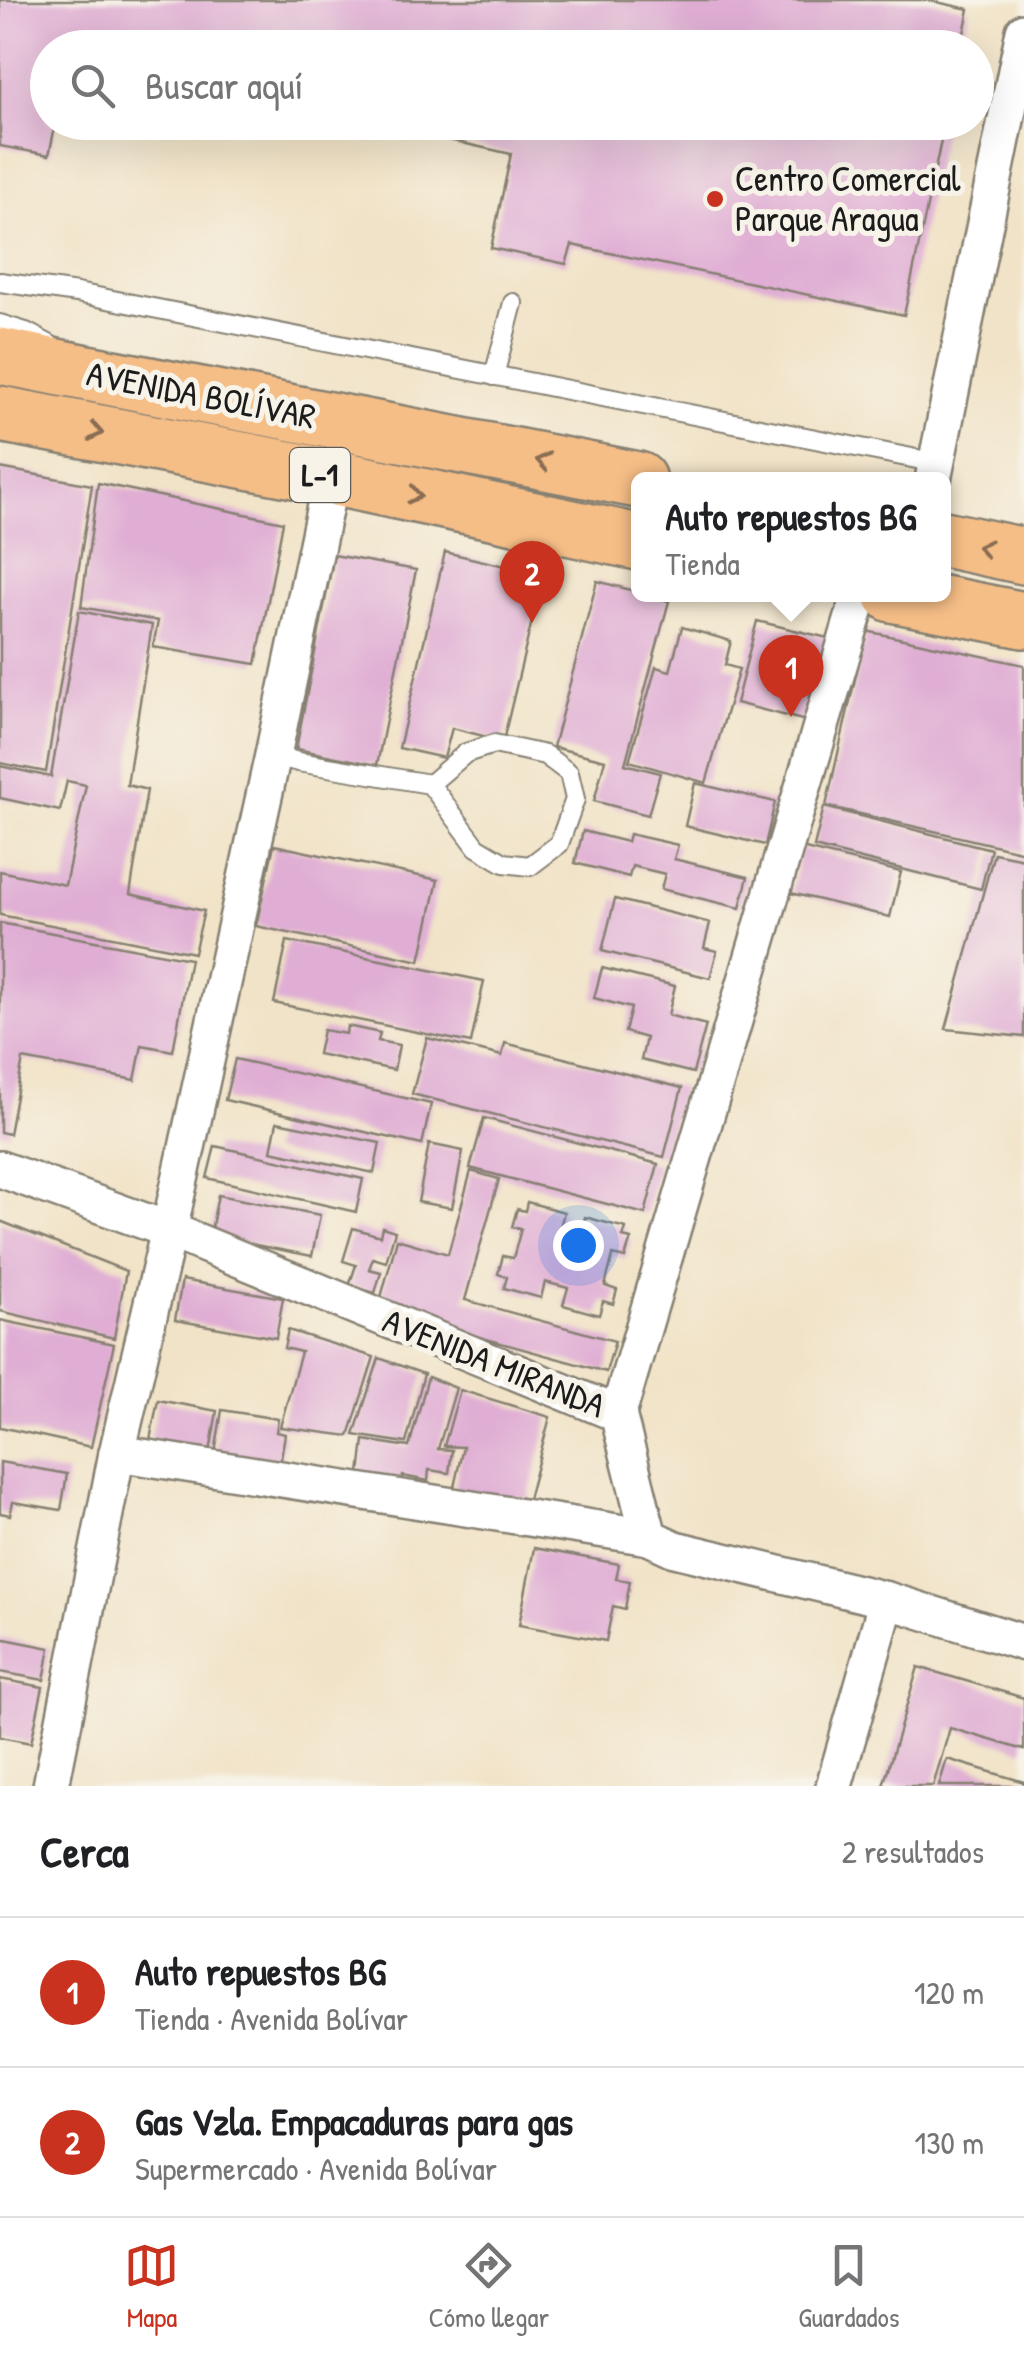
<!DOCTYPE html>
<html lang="es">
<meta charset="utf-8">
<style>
:root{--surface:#fff;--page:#f2f2f2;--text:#202124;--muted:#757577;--line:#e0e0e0;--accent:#c8321e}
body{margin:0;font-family:"Patrick Hand",sans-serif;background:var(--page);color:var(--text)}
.you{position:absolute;left:578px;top:1245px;width:35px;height:35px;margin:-25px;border:8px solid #fff;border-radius:50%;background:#1a73e8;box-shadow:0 0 0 15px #1a73e833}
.badge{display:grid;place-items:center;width:65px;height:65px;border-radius:50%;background:var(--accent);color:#fff;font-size:32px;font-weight:700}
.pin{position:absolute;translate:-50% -82px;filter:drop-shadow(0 2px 5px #0008)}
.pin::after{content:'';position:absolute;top:52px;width:35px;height:30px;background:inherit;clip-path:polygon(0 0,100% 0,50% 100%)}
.popup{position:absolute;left:631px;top:472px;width:320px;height:130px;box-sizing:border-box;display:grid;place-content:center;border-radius:15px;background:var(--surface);filter:drop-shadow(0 2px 8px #0005);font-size:32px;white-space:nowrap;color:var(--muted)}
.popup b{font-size:38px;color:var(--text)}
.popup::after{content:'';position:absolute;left:50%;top:100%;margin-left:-20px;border:20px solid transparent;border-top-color:var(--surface)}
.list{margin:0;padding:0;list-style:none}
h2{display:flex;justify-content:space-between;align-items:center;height:130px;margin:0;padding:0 40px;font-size:42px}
h2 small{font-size:32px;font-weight:400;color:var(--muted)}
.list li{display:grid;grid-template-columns:65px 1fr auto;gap:30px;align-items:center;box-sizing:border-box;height:150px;padding:0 40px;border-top:2px solid var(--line)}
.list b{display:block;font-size:38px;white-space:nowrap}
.list p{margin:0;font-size:32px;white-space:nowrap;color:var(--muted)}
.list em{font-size:32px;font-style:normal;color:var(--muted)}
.icon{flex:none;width:55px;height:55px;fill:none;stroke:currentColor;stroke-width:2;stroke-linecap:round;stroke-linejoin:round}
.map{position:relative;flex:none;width:1024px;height:1786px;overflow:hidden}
.search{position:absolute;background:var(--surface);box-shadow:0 10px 40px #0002;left:30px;right:30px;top:30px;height:110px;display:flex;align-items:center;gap:25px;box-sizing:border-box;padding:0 35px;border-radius:55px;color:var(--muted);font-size:38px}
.sheet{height:430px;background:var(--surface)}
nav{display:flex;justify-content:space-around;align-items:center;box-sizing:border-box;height:140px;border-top:2px solid var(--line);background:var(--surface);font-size:28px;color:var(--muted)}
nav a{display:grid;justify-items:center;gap:5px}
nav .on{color:var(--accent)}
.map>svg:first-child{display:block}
.building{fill:#e0aed4}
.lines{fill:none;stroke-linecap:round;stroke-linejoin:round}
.lane-casing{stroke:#868072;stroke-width:22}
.street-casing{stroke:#868072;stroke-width:40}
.primary-casing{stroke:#868072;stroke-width:60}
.lane{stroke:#fff;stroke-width:18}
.street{stroke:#fff;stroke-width:35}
.primary{stroke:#f6be87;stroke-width:55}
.oneway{stroke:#896d52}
.poi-dot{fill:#c8321e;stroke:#f7f3e8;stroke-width:4}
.labels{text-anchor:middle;stroke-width:10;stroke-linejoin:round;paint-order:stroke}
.shield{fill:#f7f3e8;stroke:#5e5c59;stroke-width:2.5}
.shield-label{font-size:32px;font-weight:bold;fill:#1c1c1c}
.poi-label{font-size:35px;fill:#1c1c1c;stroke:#f7f3e8;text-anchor:start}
.street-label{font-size:35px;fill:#1c1c1c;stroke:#f7f3e8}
</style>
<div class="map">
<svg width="1024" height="1786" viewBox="0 0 1024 1786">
<rect width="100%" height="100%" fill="#f7f3e8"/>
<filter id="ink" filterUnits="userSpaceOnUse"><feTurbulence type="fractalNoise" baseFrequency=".01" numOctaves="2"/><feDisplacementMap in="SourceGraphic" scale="20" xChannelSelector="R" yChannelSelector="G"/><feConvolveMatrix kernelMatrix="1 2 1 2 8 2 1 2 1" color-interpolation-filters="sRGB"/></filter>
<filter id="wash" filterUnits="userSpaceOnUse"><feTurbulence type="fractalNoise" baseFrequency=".0048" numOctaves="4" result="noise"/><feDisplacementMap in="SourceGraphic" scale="40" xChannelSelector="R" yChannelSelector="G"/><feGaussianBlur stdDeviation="2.25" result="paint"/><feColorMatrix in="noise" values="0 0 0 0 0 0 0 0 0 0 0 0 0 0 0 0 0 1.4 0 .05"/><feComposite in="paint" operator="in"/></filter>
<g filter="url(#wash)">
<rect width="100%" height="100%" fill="#f1e3c7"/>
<g id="blocks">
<g class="building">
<path d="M0 0H927L969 9 961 48H48V122H56L49 155 0 146Z"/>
<path d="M368 122H945L904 315 572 245 566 264 491 248 511 154Z"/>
<path d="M0 468 92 485 46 772 0 763Z"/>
<path d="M98 483 283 522 256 664 153 647 158 621 81 607Z"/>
<path d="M445 552 543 575 503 741 452 728 444 758 399 748Z"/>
<path d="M334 555 416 570 377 765 296 749Z"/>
<path d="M597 581 638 592V594L669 601 625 764 660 773 648 815 594 801 605 760 553 747Z"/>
<path d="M79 611 152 625 127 785 147 790 130 894 204 911 194 953 0 915V871L65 885 86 785 67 781 60 811 0 798V766L51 777Z"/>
<path d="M757 621 832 639 810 722 736 703Z"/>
<path d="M682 627 731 641 725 665 739 669 706 783 629 761 656 667 670 671Z"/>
<path d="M866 631 1024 665V852L826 806Z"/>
<path d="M695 783 775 802 765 845 685 826Z"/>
<path d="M824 807 991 849 981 889 814 847Z"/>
<path d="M583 831 627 842 629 834 678 845 674 859 748 877 740 908 661 889 665 874 632 866 629 877 575 863Z"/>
<path d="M274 845 438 880 420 961 256 926Z"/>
<path d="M801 848 901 872 890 917 791 893Z"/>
<path d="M994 853 1024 859V1037L946 1029Z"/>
<path d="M615 899 710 923 704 948 717 951 710 978 602 951Z"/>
<path d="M0 923 190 959 173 1051 142 1045 135 1080 23 1059 9 1134 0 1132Z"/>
<path d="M287 941 484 981 471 1043 274 1003Z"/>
<path d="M602 968 675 986 668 1015 706 1025 693 1073 641 1060 646 1038 625 1032 631 1008 594 998Z"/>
<path d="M347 1026 380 1033 378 1041 399 1045 394 1070 318 1054 323 1030 346 1034Z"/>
<path d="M427 1038 502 1056 505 1043 682 1088 664 1157 412 1094Z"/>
<path d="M235 1059 431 1104 422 1145 225 1100Z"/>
<path d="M484 1118 658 1164 645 1214 470 1168Z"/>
<path d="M277 1122 380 1143 374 1173 271 1151Z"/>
<path d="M429 1144 463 1151 452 1208 418 1202Z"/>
<path d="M215 1146 363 1179 356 1212 207 1178Z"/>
<path d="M471 1171 499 1179 465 1300 615 1341 606 1372 429 1323 380 1301 397 1239 448 1254Z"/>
<path d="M218 1195 320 1215 312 1256 210 1236Z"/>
<path d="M527 1202 564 1212 559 1231 580 1237 585 1217 626 1228 623 1237 631 1239 625 1258 613 1255 605 1286 617 1290 613 1304 603 1301 599 1315 563 1305 568 1288 545 1282 541 1298 504 1288 507 1277 498 1274 503 1256 513 1258 521 1229 512 1227 517 1209 525 1211Z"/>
<path d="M0 1221 126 1271 114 1338 0 1311Z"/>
<path d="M382 1227 395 1231 386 1262 373 1258 369 1269 381 1272 375 1293 349 1286 356 1265 343 1261 353 1228 380 1236Z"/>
<path d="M182 1280 283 1298 276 1338 175 1320Z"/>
<path d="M0 1320 114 1344 91 1447 0 1427Z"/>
<path d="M288 1330 374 1357 349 1436 280 1427 301 1352 284 1348Z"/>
<path d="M379 1358 424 1374 406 1443 354 1435Z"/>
<path d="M428 1377 456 1388 438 1449 452 1450 449 1473 429 1470 428 1481 403 1476 400 1488 359 1482 364 1440 409 1447Z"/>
<path d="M460 1390 550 1417 528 1499 516 1497 513 1506 452 1496 463 1447 444 1446Z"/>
<path d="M158 1400 217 1411 210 1452 150 1440Z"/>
<path d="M222 1410 278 1419 276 1432 285 1434 280 1464 215 1453Z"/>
<path d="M0 1462 67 1474 61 1510 13 1502 10 1515 0 1513Z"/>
<path d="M534 1548 619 1564 616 1579 630 1581 625 1609 613 1606 606 1641 519 1625Z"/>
<path d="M0 1638 50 1648 44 1680 0 1672Z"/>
<path d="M918 1667 1024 1698V1750L950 1728 933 1786H883Z"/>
<path d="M0 1679 43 1687 31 1743 0 1737Z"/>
<path d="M947 1759 1024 1782V1786H939Z"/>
</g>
</g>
</g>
<g filter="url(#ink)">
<use href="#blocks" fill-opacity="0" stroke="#868072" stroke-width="2.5"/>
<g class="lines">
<g class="lane-casing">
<g id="lane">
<path d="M0 282 77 293 937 463"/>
<path d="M0 324 26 332 50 345"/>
<path d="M494 376 513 303"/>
<path d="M273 755 298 762 430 784 477 847 504 863 530 866 559 844 575 799 569 773 545 755 494 744 466 753 430 784"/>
</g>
</g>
<g class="street-casing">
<g id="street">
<path d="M933 480 1024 31"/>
<path d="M0 1169 169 1230 618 1414 649 1537 675 1549 887 1600 1024 1643"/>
<path d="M618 1414 860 594"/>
<path d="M117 1453 649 1537"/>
<path d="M51 1786 117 1453 169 1230 273 755 331 477"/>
<path d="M834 1786 887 1600"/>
</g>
</g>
<g class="primary-casing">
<g id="primary">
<path d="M0 356 638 480"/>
<path d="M0 414 331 477 638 542"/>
<path d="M944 539 1024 556"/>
<path d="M892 594 1024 620"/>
</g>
</g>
<use href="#lane" class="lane"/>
<use href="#street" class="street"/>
<use href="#primary" class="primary"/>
</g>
<defs><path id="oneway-chevron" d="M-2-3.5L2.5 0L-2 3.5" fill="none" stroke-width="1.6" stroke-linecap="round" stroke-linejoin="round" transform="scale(2.5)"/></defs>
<g class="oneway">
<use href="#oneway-chevron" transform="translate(96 432) rotate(11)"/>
<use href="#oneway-chevron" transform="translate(543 461) rotate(-169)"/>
<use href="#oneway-chevron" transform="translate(415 495) rotate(12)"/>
<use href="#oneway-chevron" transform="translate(984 548) rotate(-168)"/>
</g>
</g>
<circle class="poi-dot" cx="715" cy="199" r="10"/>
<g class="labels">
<rect class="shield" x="290" y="448" width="60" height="54" rx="8"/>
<g class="shield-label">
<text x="320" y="486">L-1</text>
</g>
<g class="poi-label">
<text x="735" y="191">Centro Comercial<tspan x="735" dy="40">Parque Aragua</tspan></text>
</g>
<g class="street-label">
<text transform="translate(201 395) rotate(11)" y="12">AVENIDA BOLÍVAR</text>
<text transform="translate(494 1363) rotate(22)" y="12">AVENIDA MIRANDA</text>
</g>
</g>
</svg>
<div class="you"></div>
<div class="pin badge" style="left:791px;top:717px">1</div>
<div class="popup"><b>Auto repuestos BG</b>Tienda</div>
<div class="pin badge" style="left:532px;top:623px">2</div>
<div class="search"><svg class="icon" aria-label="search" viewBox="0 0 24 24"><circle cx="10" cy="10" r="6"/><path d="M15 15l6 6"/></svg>Buscar aquí</div>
</div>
<section class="sheet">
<h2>Cerca<small>2 resultados</small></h2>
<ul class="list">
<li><span class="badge">1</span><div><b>Auto repuestos BG</b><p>Tienda · Avenida Bolívar</p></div><em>120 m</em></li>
<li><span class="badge">2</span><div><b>Gas Vzla. Empacaduras para gas</b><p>Supermercado · Avenida Bolívar</p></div><em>130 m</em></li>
</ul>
</section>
<nav>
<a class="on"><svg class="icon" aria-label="map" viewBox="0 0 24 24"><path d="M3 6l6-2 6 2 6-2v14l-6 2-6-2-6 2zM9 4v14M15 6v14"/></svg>Mapa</a>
<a><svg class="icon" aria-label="directions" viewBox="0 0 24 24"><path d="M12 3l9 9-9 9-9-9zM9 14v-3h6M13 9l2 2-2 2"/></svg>Cómo llegar</a>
<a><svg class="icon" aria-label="saved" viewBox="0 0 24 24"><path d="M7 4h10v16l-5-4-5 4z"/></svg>Guardados</a>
</nav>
